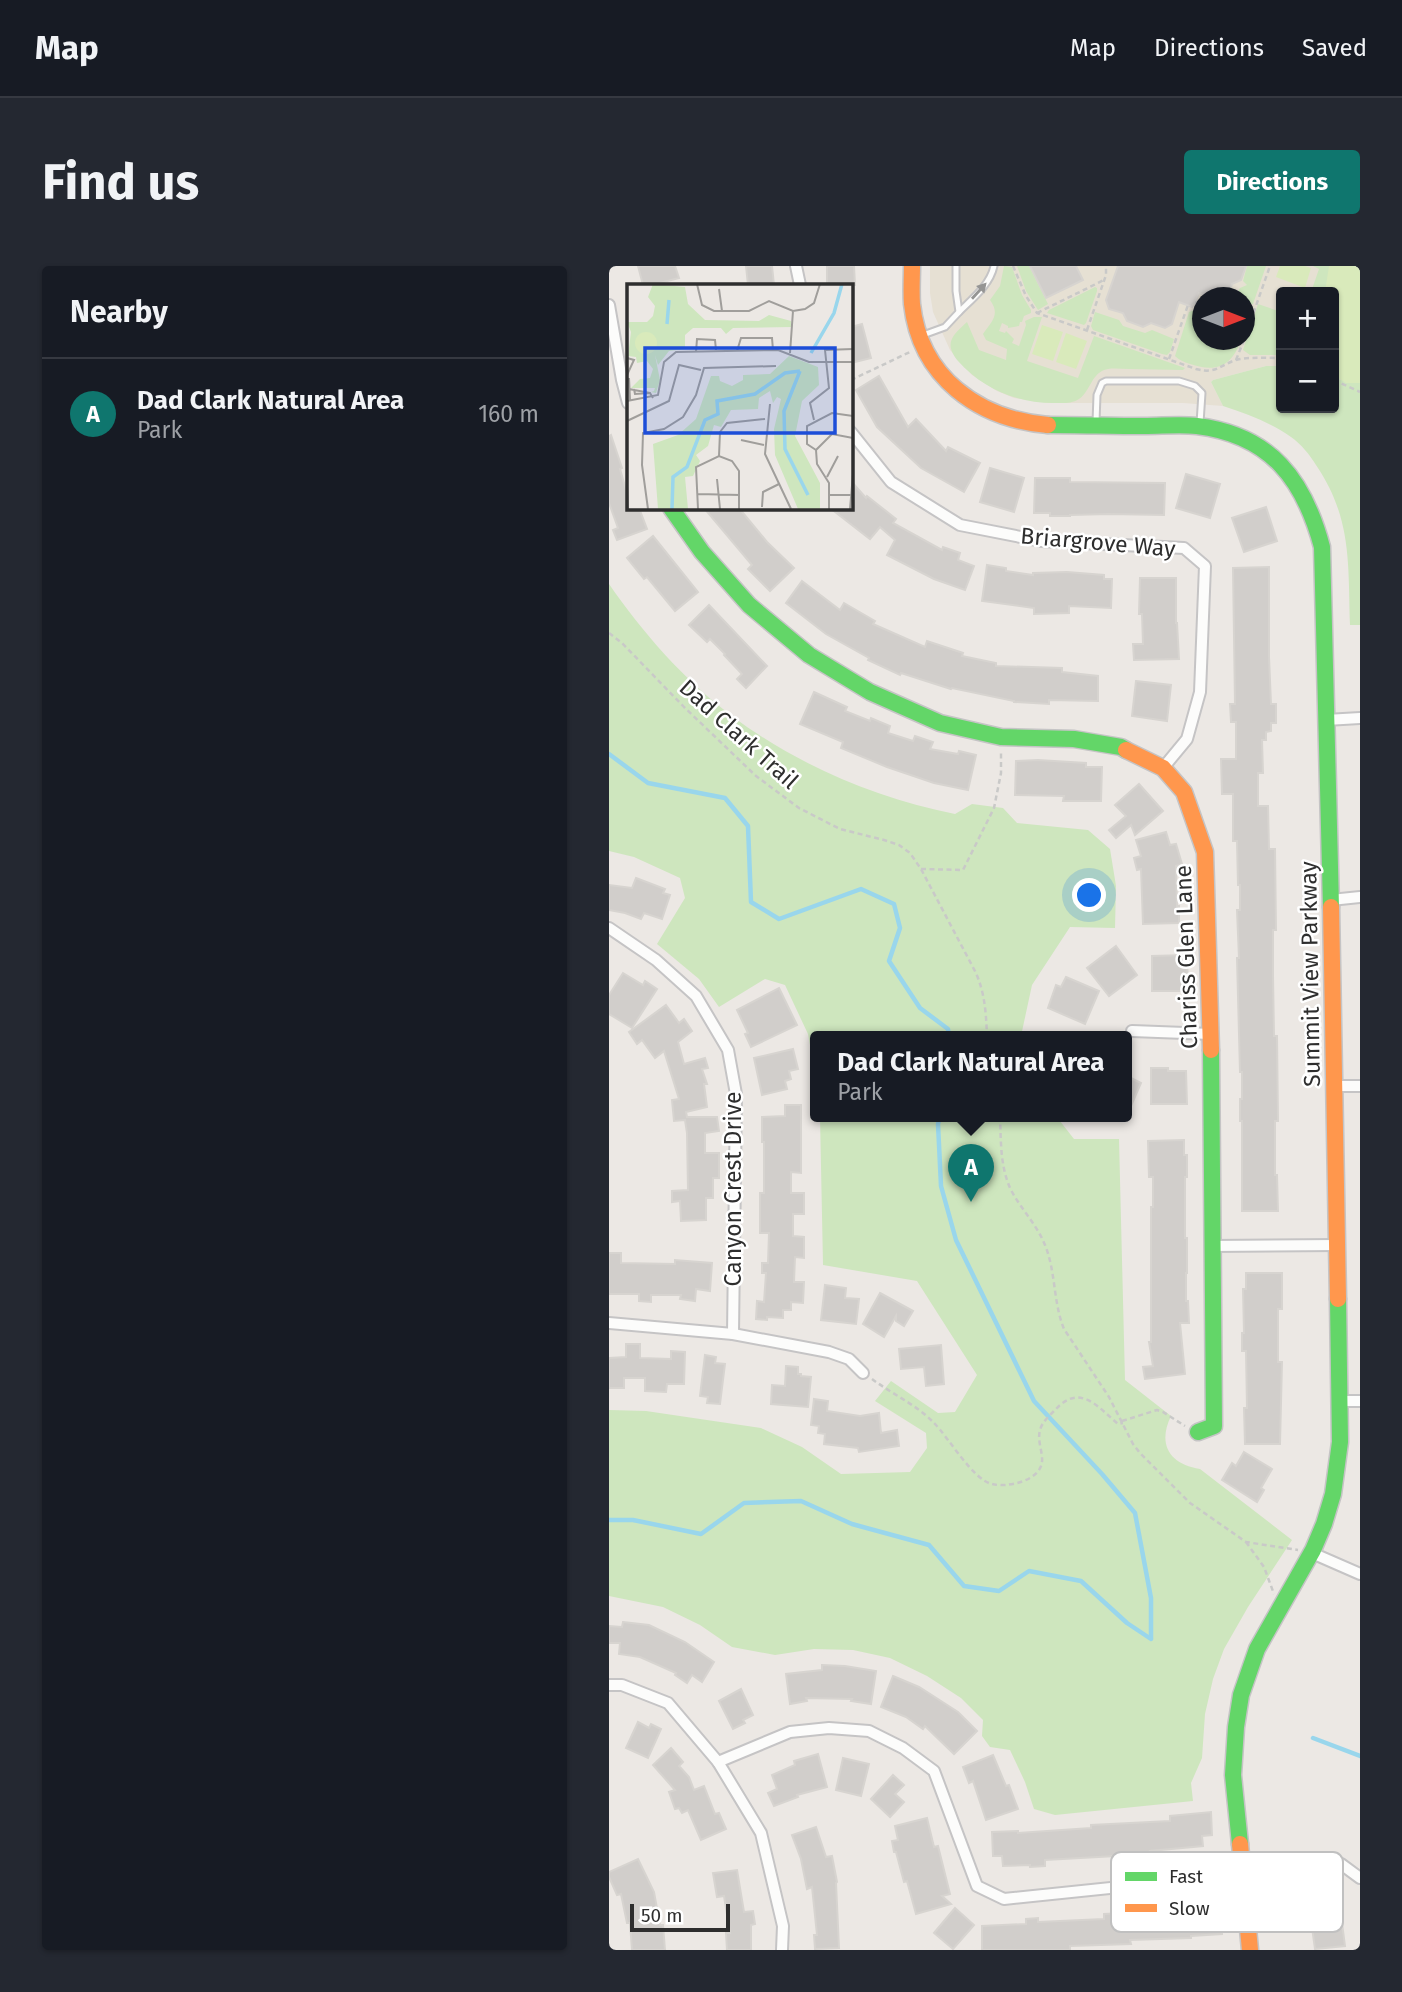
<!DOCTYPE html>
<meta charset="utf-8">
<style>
:root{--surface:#171b24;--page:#242831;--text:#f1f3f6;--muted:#9ea1a6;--line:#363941;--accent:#0f766e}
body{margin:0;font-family:"Fira Sans",sans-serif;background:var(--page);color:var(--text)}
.controls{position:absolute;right:21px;top:21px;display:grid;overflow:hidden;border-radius:7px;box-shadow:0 2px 5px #0004}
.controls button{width:63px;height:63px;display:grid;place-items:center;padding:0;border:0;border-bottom:2px solid var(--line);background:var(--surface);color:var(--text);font:35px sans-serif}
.compass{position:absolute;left:583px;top:21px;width:63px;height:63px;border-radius:50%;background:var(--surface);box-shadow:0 2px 5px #0004;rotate:90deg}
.scale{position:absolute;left:21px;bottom:18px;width:100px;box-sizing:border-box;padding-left:7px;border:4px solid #2e2e2e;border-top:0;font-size:19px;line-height:24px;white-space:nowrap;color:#2e2e2e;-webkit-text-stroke:5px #fff;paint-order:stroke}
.you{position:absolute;left:481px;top:630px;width:24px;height:24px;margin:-18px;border:5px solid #fff;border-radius:50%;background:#1a73e8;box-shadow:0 0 0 10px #1a73e833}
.badge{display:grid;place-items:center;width:46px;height:46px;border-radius:50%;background:var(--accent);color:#fff;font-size:23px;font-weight:700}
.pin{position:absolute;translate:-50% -58px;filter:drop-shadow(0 2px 4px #0008)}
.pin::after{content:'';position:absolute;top:37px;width:24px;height:21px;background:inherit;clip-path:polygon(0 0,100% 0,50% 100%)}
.popup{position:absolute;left:201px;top:765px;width:322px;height:91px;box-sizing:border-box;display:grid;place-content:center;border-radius:7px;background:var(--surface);filter:drop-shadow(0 2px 5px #0005);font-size:23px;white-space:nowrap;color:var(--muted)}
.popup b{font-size:26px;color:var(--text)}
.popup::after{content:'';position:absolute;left:50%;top:100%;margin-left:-14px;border:14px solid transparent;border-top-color:var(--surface)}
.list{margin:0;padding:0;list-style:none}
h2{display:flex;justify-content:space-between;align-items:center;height:91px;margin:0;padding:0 28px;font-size:30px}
h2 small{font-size:23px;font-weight:400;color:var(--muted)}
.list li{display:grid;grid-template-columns:46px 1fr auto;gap:21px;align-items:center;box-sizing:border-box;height:112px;padding:0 28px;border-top:2px solid var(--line)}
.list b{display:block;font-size:26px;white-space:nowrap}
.list p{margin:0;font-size:23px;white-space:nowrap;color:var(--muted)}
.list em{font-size:23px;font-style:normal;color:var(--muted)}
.map{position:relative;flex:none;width:751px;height:1684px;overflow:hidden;border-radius:7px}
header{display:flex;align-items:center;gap:42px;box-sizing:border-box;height:98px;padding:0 35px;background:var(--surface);border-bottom:2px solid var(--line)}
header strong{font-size:33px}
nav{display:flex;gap:38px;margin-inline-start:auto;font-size:24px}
.intro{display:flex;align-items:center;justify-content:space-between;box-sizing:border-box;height:168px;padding:0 42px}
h1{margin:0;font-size:49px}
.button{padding:18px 32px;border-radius:7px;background:var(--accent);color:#fff;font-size:24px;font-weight:700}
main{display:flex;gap:42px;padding:0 42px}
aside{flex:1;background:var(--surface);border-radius:7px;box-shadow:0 2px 5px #0004}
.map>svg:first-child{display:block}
.education{fill:#e6e0d3;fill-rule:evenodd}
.green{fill:#cee6be}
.pitch{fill:#d9eabb}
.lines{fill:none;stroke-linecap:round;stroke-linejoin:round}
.stream{stroke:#99d6ec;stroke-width:4.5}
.building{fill:#d1cecb;stroke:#d7d4d0;stroke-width:2}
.lane-casing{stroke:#c5c4c5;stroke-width:9}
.street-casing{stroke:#c5c4c5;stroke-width:14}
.fast-casing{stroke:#c5c4c5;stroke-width:19}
.slow-casing{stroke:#c5c4c5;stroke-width:19}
.path{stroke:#c9c9c8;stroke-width:2.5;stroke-dasharray:5 3.5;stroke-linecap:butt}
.lane{stroke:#fcfcfb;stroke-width:5}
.street{stroke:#fcfcfb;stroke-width:10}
.fast{stroke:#63d668;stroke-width:16}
.slow{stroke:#ff974d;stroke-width:16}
.oneway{fill:#959594}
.labels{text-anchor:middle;stroke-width:5;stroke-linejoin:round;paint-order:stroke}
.street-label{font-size:23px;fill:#2e2e2e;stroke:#fff}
.inset-river{fill:none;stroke:#99d6ec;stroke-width:3.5}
.inset-road{fill:none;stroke:#a09e9b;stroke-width:2}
.view{fill:#1d4ed8;fill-opacity:0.15;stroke:#1d4ed8;stroke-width:3.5}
.inset-edge{fill:none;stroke:#2e2e2e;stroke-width:3.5}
.key{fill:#fff;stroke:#c0c0c0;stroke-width:2}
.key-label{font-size:19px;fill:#2e2e2e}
</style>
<header>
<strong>Map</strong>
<nav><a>Map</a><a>Directions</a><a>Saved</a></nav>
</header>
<div class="intro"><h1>Find us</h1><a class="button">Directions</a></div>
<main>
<aside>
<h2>Nearby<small></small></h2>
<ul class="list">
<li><span class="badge">A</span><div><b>Dad Clark Natural Area</b><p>Park</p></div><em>160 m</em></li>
</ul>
</aside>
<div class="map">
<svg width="751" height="1684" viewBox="0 0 751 1684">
<rect width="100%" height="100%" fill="#ece8e4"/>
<path class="education" d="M321 0H751L737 117 725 112V26H672V100H657L604 114 602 116 614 140 574 137H441L405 132 388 125 363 109 341 84 324 46 321 27ZM594 32H636V74H594Z"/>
<g class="green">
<path d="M395 0 403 1 413 29 422 44V47L415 50 413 56H411L410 60 399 62V60L393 57 390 65 396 67 397 65 405 73 403 77 410 80 417 59 416 55 425 51H433L418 95 469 112 485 70 576 102 574 104C556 104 538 103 520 103 513 103 505 102 499 103 482 106 482 125 470 133 462 138 454 137 444 137 408 137 374 123 349 95 334 77 344 69 358 56L370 84 397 94 398 83 377 74 374 68C382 56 392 49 381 34L391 20Z"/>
<path d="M408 0H420L439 38 429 44 417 25Z"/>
<path d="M638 0H657L644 38H640L638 44 641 45V47L636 50V32L626 31 631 22 638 19 634 15Z"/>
<path d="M704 0H751V359H741C739 297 743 252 707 199 701 189 692 178 682 171 661 156 638 148 614 140L602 116 604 114 657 100H672V142H725V112L733 114 725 109V26H702L710 3Z"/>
<path d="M486 21 488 22V25L477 57 475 59 438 47 440 44Z"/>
<path d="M649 38 672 46V89H641L634 84Z"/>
<path d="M591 42H593L594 74H632C623 100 608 107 581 98 575 96 570 94 566 90L580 46Z"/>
<path d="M486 46 510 54 514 60 536 67 543 64 565 73 561 86 558 89 553 88 484 64 482 60Z"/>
<path d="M0 318C34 367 75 414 123 450 188 499 267 532 346 548L363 538 394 542 408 557 479 564 501 583 507 620 506 662 461 661 423 719 412 770H206V807L199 768 176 719 156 713 110 741 90 713 48 678 76 632 71 612 25 591 0 585Z"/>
<path d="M211 850H447L465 873H510L516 1114 562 1150C548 1179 561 1198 591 1203L683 1274 639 1341 615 1383 604 1413 596 1448 593 1492 582 1517 584 1535 446 1549 425 1543 416 1516 401 1484 381 1481 373 1470 374 1454 352 1432 318 1410 281 1392 244 1384 205 1383 166 1389 123 1381 91 1359 54 1341 0 1330V1144L37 1145 152 1162 193 1181 232 1208 301 1206 318 1182 317 1167 266 1135 282 1115 329 1147 346 1146 368 1109 308 1015 214 999Z"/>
</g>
<g class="pitch">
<path d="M671 0H696L702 2 696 22 667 11Z"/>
<path d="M720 0H751V117H737L725 109V26H716Z"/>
<path d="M433 59 454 66 444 95 423 88Z"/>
<path d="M457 67 478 75 467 103 447 96Z"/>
</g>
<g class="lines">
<g class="stream">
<path d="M0 488 39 517 116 532 139 560 142 636 170 653 252 623 285 638 291 662 280 695 311 742 339 763 340 770"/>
<path d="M331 850 329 858 332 920 347 974 425 1135 493 1208 526 1247 542 1332V1372"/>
<path d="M0 1254H24L92 1268 135 1237 192 1235 243 1258 320 1279 355 1320 390 1325 420 1305 472 1315 518 1357 542 1373"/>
<path d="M704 1472 751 1490"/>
</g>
</g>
<g class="building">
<path d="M29 0H66L70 12 43 19H34Z"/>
<path d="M137 0H163L165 19H139Z"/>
<path d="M218 0H245L246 19H218Z"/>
<path d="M421 0H467L474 14 437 32Z"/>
<path d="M509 0H637L632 14 623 18 619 32H603L590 27 585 39H584L583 41 570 36 563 58 556 62 542 57 534 61 518 55 514 47 500 43 497 34Z"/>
<path d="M253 58 262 92 242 97V61Z"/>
<path d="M270 110 299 161 307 153 337 185 339 181 371 197 355 226 312 202 268 161 247 124Z"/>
<path d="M2 169 13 202 11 203 19 231V242H30L38 263 8 274 4 264 9 262 0 237V170Z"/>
<path d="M381 202 415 212 405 246 371 236Z"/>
<path d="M577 208 611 218 601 252 567 242Z"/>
<path d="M426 212H461V216L556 217 555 249 500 248 461 249V250H441V247H425Z"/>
<path d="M242 215 257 232 258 230 287 253 284 257 333 284 334 281 351 287 349 294 365 300 356 324 325 313 278 289 286 274 271 261 261 273 221 242H242Z"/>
<path d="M657 241 668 275 635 286 623 252Z"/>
<path d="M95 242H130L158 276 185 302 161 325 139 303 143 299Z"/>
<path d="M44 270 89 326 66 345 38 311 35 313 18 292Z"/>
<path d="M378 299 397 302V305L424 309V307L458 306 495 309V313H503L502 342 460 340V347L425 348V342L373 335Z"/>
<path d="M660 301V391L662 438H667V457H662V465L657 466V474H653L654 507H649V540H659L660 583H666L667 664H664V710L665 770H668L669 855H666V909H668L669 945H633V855H631V833H633V806H631L628 692H630L628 644H631V619H629L628 575H624V528H613L612 493H627V456H622L621 438H626L624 302Z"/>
<path d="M531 312H567V357H568L570 393 525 394 524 378H534L533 348H530Z"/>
<path d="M193 315 231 344 235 337 266 355 264 358 316 381 318 375 354 387 353 390 387 397V400L453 402V406L489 410V435L440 434V438L405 436V435L343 422 342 423 292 407 291 409 259 394 260 392 217 368 177 337Z"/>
<path d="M100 339 158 400 137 422 128 413 133 408 115 389 116 388 101 373 98 376 80 359Z"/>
<path d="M527 415 562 419 558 455 523 450Z"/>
<path d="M205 426 238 441 236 445 261 455 262 452 281 460 279 467 304 475 306 470 324 476 321 483 349 488 350 485 367 489 359 524 325 517 278 501 232 482 234 476 191 458Z"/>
<path d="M429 494 477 497V501H493L492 535H454L455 530 406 529 407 495Z"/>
<path d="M530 518 554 545 526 569 522 559 507 572 500 564 517 550 506 539Z"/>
<path d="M557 566 561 579 567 578 573 598 567 600 568 640H570V657L534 658 532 603 528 604 525 592 532 590 527 574Z"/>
<path d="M27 612 56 623 54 627 61 629 53 653 35 647 32 653 16 647 0 644V619L23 622Z"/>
<path d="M507 680 528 709 500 730 478 702Z"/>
<path d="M578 689 579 725H543V690Z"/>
<path d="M14 707 34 719 36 715 48 723 23 762 0 748V729Z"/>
<path d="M457 711 490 725 476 758 439 742 447 719 452 721Z"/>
<path d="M170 722 188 759 142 781 136 768 139 767 128 744Z"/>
<path d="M57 739 70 757 75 753 83 765 69 776 75 798 96 792 99 802 93 803 98 818H95L98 841 77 846 78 851H108L110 865 96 867V887H110V912H104V932H97V954L72 955 71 935 63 936V925L79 924 78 867 76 854 65 855 63 834 70 833 55 785 46 792 33 774 28 778 20 766Z"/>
<path d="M184 783 189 803 180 805 182 813 176 815 178 823 153 829 145 792Z"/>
<path d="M542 802H559V805H577L578 838H542Z"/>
<path d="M518 810 532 817 518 849Z"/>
<path d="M176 839H192V907L182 906V927H195V948H184V970L195 971V992L186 991 185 1016H195L194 1037 182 1036V1044H174V1052L158 1051V1054L147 1053 148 1035 155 1036 157 1007H153V997H159L160 967H151V927H155V876H153V851L176 850Z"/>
<path d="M575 874V889H578V911H576V972H578V1007H577V1035H579L580 1057H571L576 1108 536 1113 534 1101 544 1100 540 1076H542V941H544V911H540L539 875Z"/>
<path d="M0 987H12V997L66 998V994L103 997 101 1025 87 1023 86 1035 71 1033 72 1029H42V1036L30 1035V1028H0Z"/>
<path d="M637 1007H673V1043H669V1096H673L671 1178H636L635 1142H638L637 1085H633V1067H635L634 1023H637Z"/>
<path d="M216 1019 237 1022 236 1032 250 1033 247 1058 212 1054Z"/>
<path d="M271 1027 304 1045 295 1060 287 1055V1050L275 1071 254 1058Z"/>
<path d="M17 1078H31V1092L62 1093V1085L76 1086 75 1118H58L57 1126 36 1125V1112H15V1122H0V1092L17 1091Z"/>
<path d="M332 1079 335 1118 317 1120 315 1101 292 1103 290 1083Z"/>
<path d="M96 1089 107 1091 106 1097 116 1098 111 1138 98 1137 99 1131 91 1130Z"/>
<path d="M177 1100 189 1101V1108H192V1110L202 1111 199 1141 162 1138 163 1119 176 1120Z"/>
<path d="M205 1133 219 1135 218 1145 251 1150 270 1147 272 1167 288 1164 290 1180 250 1186 249 1182 215 1178 216 1168 209 1167 210 1160 202 1159Z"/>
<path d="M635 1186 663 1203 652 1222 655 1224 648 1236 613 1214 623 1197 627 1200Z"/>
<path d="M14 1356 40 1359 76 1376 105 1396 93 1416 83 1409 78 1417 66 1409 67 1407 31 1391 10 1388 11 1377H0V1360L13 1361Z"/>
<path d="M213 1399 236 1400 267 1405 262 1438 242 1435 243 1433 197 1432 198 1435 181 1438 177 1408 213 1404Z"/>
<path d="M284 1410 310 1421 349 1446 368 1465 345 1488 316 1460 314 1463 297 1451 272 1441Z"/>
<path d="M132 1423 144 1449 134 1454 136 1457 124 1463 110 1435Z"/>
<path d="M29 1456 40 1462 42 1458 52 1463 39 1492 17 1482Z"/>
<path d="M62 1482 74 1496 70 1500 80 1511 85 1524 95 1520 106 1548 110 1547 117 1563 92 1574 79 1544 73 1547 70 1542 66 1543 60 1526 66 1524 44 1499Z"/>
<path d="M209 1488 218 1521 188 1529 189 1531 165 1540 159 1527 168 1523 163 1509 186 1499 185 1495Z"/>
<path d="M384 1489 397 1520 400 1519 409 1543 377 1554 364 1515 360 1517 354 1501Z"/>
<path d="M234 1492 260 1498 252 1530 227 1524Z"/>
<path d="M284 1509 295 1519 286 1528 295 1536 281 1551 262 1533Z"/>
<path d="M602 1546 603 1569 593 1570 594 1580 541 1585 542 1588 436 1594V1600L421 1601V1599L394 1600 393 1590H384L383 1566 409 1565V1567L482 1562V1559L561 1555V1550Z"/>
<path d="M318 1552 325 1581 329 1580 341 1628 333 1630 342 1638 307 1648 298 1615 295 1616 287 1586H285L283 1575 289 1574 286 1560Z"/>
<path d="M207 1561 217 1591 223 1590 228 1616 227 1617 230 1682 206 1683 205 1669H208L203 1621 198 1623 192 1593 183 1569Z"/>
<path d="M29 1593 45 1626 51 1659H54L56 1684H23L21 1657H18L12 1628 8 1629 0 1611V1606Z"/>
<path d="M128 1604 135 1646 144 1645 146 1658 142 1659V1684H118L117 1667H121L115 1630 108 1631 104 1607Z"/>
<path d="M713 1625 714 1635 730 1634 736 1680 706 1683 698 1626Z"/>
<path d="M600 1639 601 1653H613V1668L582 1670V1672L521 1674 522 1678 461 1680V1684H373V1660L417 1658V1653L429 1652V1656L495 1653V1648L538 1646V1641L550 1640V1642Z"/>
<path d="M346 1642 365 1659 344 1683 325 1667Z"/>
</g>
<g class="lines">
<g class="lane-casing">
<g id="lane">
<path d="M350 46C363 33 381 19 385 0"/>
<path d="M314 69 336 61 350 46 347 25V0"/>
<path d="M487 156 488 129 493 117 497 115H570L586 120 593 127 591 157"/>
</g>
</g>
<g class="street-casing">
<g id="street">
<path d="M187 0 191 19"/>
<path d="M0 39 13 114 19 137"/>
<path d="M242 166 282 216 351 259 432 275 575 282 596 300 591 426 578 473 554 502"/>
<path d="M717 454 751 452"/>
<path d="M722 634 751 631"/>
<path d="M0 662 47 694 87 730 119 784 127 828 124 1068"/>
<path d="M523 765 602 768"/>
<path d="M725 820H751"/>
<path d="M603 980 728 979"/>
<path d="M0 1057 124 1068 220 1086 240 1093 254 1107"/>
<path d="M730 1135H751"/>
<path d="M703 1287 751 1308"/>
<path d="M0 1419H13L59 1437 109 1496 152 1567 174 1660 173 1684"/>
<path d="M109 1496 181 1466 220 1462 260 1465 294 1482 325 1505 368 1620 395 1633 732 1598 751 1612"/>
</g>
</g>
<g class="fast-casing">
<g id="fast">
<path d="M439 159C471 159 503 160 535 160 553 160 571 158 588 160 662 169 695 214 713 281L722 641"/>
<path d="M62 242 93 286 140 339 200 389 261 426 331 457 392 471 465 473 512 481 517 484"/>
<path d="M589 1166 605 1160 602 784"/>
<path d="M631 1578 624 1509 627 1461 632 1429 648 1383 704 1284 715 1258 724 1228 731 1176 729 1033"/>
</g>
</g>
<g class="slow-casing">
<g id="slow">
<path d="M303 0C303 12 302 25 303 38 311 111 369 153 439 159"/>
<path d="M517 484 554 502 575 526 596 586 602 784"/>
<path d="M722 641 729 1033"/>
<path d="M631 1578 641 1684"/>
</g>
</g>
<g class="path">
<path d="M404 0 417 30 428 47 587 103C609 109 612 97 631 93 644 91 659 92 672 92"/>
<path d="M586 36 594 39"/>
<path d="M428 47 495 14"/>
<path d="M478 64 497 9V0"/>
<path d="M636 71 661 0"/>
<path d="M560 93 579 39"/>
<path d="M627 94 635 74"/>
<path d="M242 114 303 85"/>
<path d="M725 114 751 126"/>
<path d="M0 367 13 377 75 441 147 510 190 542 231 563 275 574 290 579 301 587 312 603 367 707C376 728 377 747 378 770"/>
<path d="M312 603 354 604 385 542 392 507V485"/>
<path d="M391 850C392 875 391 901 402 924 412 943 428 959 436 979 447 1006 444 1036 455 1063L500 1131 524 1178 531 1187 581 1237 637 1276 689 1284"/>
<path d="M263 1113C283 1128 308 1139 325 1157 340 1172 364 1214 383 1218 398 1222 431 1215 433 1196 434 1186 428 1175 431 1164 433 1156 441 1149 447 1143 471 1117 489 1141 509 1158L514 1157"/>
<path d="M513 1155 548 1144 554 1146 576 1160"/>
<path d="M637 1276 655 1301 665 1328"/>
</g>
<use href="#lane" class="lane"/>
<use href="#street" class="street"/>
<use href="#fast" class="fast"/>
<use href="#slow" class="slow"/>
</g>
<defs><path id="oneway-solid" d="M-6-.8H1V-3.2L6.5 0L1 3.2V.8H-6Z" transform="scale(1.75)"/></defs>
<use class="oneway" href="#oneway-solid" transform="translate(370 25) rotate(-48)"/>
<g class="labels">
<g class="street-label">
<text transform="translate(489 276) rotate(5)" y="8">Briargrove Way</text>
<text transform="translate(130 468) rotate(42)" y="8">Dad Clark Trail</text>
<text transform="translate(577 691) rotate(-92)" y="8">Chariss Glen Lane</text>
<text transform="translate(701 708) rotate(-91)" y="8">Summit View Parkway</text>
<text transform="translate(124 923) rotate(-90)" y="8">Canyon Crest Drive</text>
</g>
</g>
<g transform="translate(18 18)">
<rect width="226" height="226" fill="#ece8e4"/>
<path d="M26 0 58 3 61 20 78 36 132 37 142 31 164 37 165 43 106 44 99 50 94 44H66L58 51V65L42 67 31 81 28 71 33 96 29 109 24 108 27 107 28 104H4L13 95 23 94 26 85 20 77 10 79 9 73 1 72 4 48 0 38H20L26 32 28 22 21 13ZM162 72 191 83 192 101 175 117 168 152 193 199V225H171L148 171 147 145 154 115 150 113 146 119 143 107 132 114 131 125 104 126 94 143 87 141 81 162 69 171 73 177 66 192 58 193 61 225H31L26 160 51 151 69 135 84 92H92L93 97 105 102 116 96V91L143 90Z" fill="#cee6be"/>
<path d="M8 59a11 11 0 1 1 22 0a11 11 0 1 1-22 0Z" fill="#d9eabb"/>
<path class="inset-river" d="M40 40 42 16M184 69 207 29 215 0M173 87 157 127 158 165 181 211M45 225 46 193 60 183 78 136 91 130 90 117 128 110 158 89 173 87"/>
<path class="inset-road" d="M70 0 75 21 87 27H122L142 17 166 27 178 25 187 19 193 0M92 5 95 27M0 46V69M110 67 114 54H145L146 66M69 68 70 55 88 56 89 66M163 69 166 27M0 74 7 76 0 91M2 94 3 116M2 105 23 109M7 105 8 110 23 109 26 114M0 117 31 111 37 78 49 68 151 66 182 78H226M143 120 138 170 164 225M187 136 183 119 202 104 198 66 226 65M0 137 42 117 52 81 74 86M114 156 137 161M189 166 180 160V142L205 129 226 132M92 172 93 148 100 139 138 135M200 193 211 172M90 195 93 225M0 202 1 225M71 210 113 211M202 211H226M135 223 136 208 152 200M21 225 15 181 16 149 37 145 56 133 69 111 77 84 149 82M71 225 69 183 92 172 105 177 112 187V225M202 225V199L190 180 189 166 205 150 226 154M223 225 226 190"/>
<path class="view" d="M18 64H208V149H18Z"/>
<rect width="226" height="226" class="inset-edge"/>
</g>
<rect x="502" y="1586" width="232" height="80" rx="10" class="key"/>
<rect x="516" y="1606" width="32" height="9" fill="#63d668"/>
<rect x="516" y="1638" width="32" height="8" fill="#ff974d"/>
<g class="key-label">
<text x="560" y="1617">Fast</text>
<text x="560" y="1649">Slow</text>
</g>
</svg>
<div class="controls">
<button>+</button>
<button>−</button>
</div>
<svg class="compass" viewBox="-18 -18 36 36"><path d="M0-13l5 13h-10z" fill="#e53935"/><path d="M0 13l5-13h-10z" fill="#9ea1a6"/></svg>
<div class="scale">50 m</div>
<div class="you"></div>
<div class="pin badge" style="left:362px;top:936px">A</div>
<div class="popup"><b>Dad Clark Natural Area</b>Park</div>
</div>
</main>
